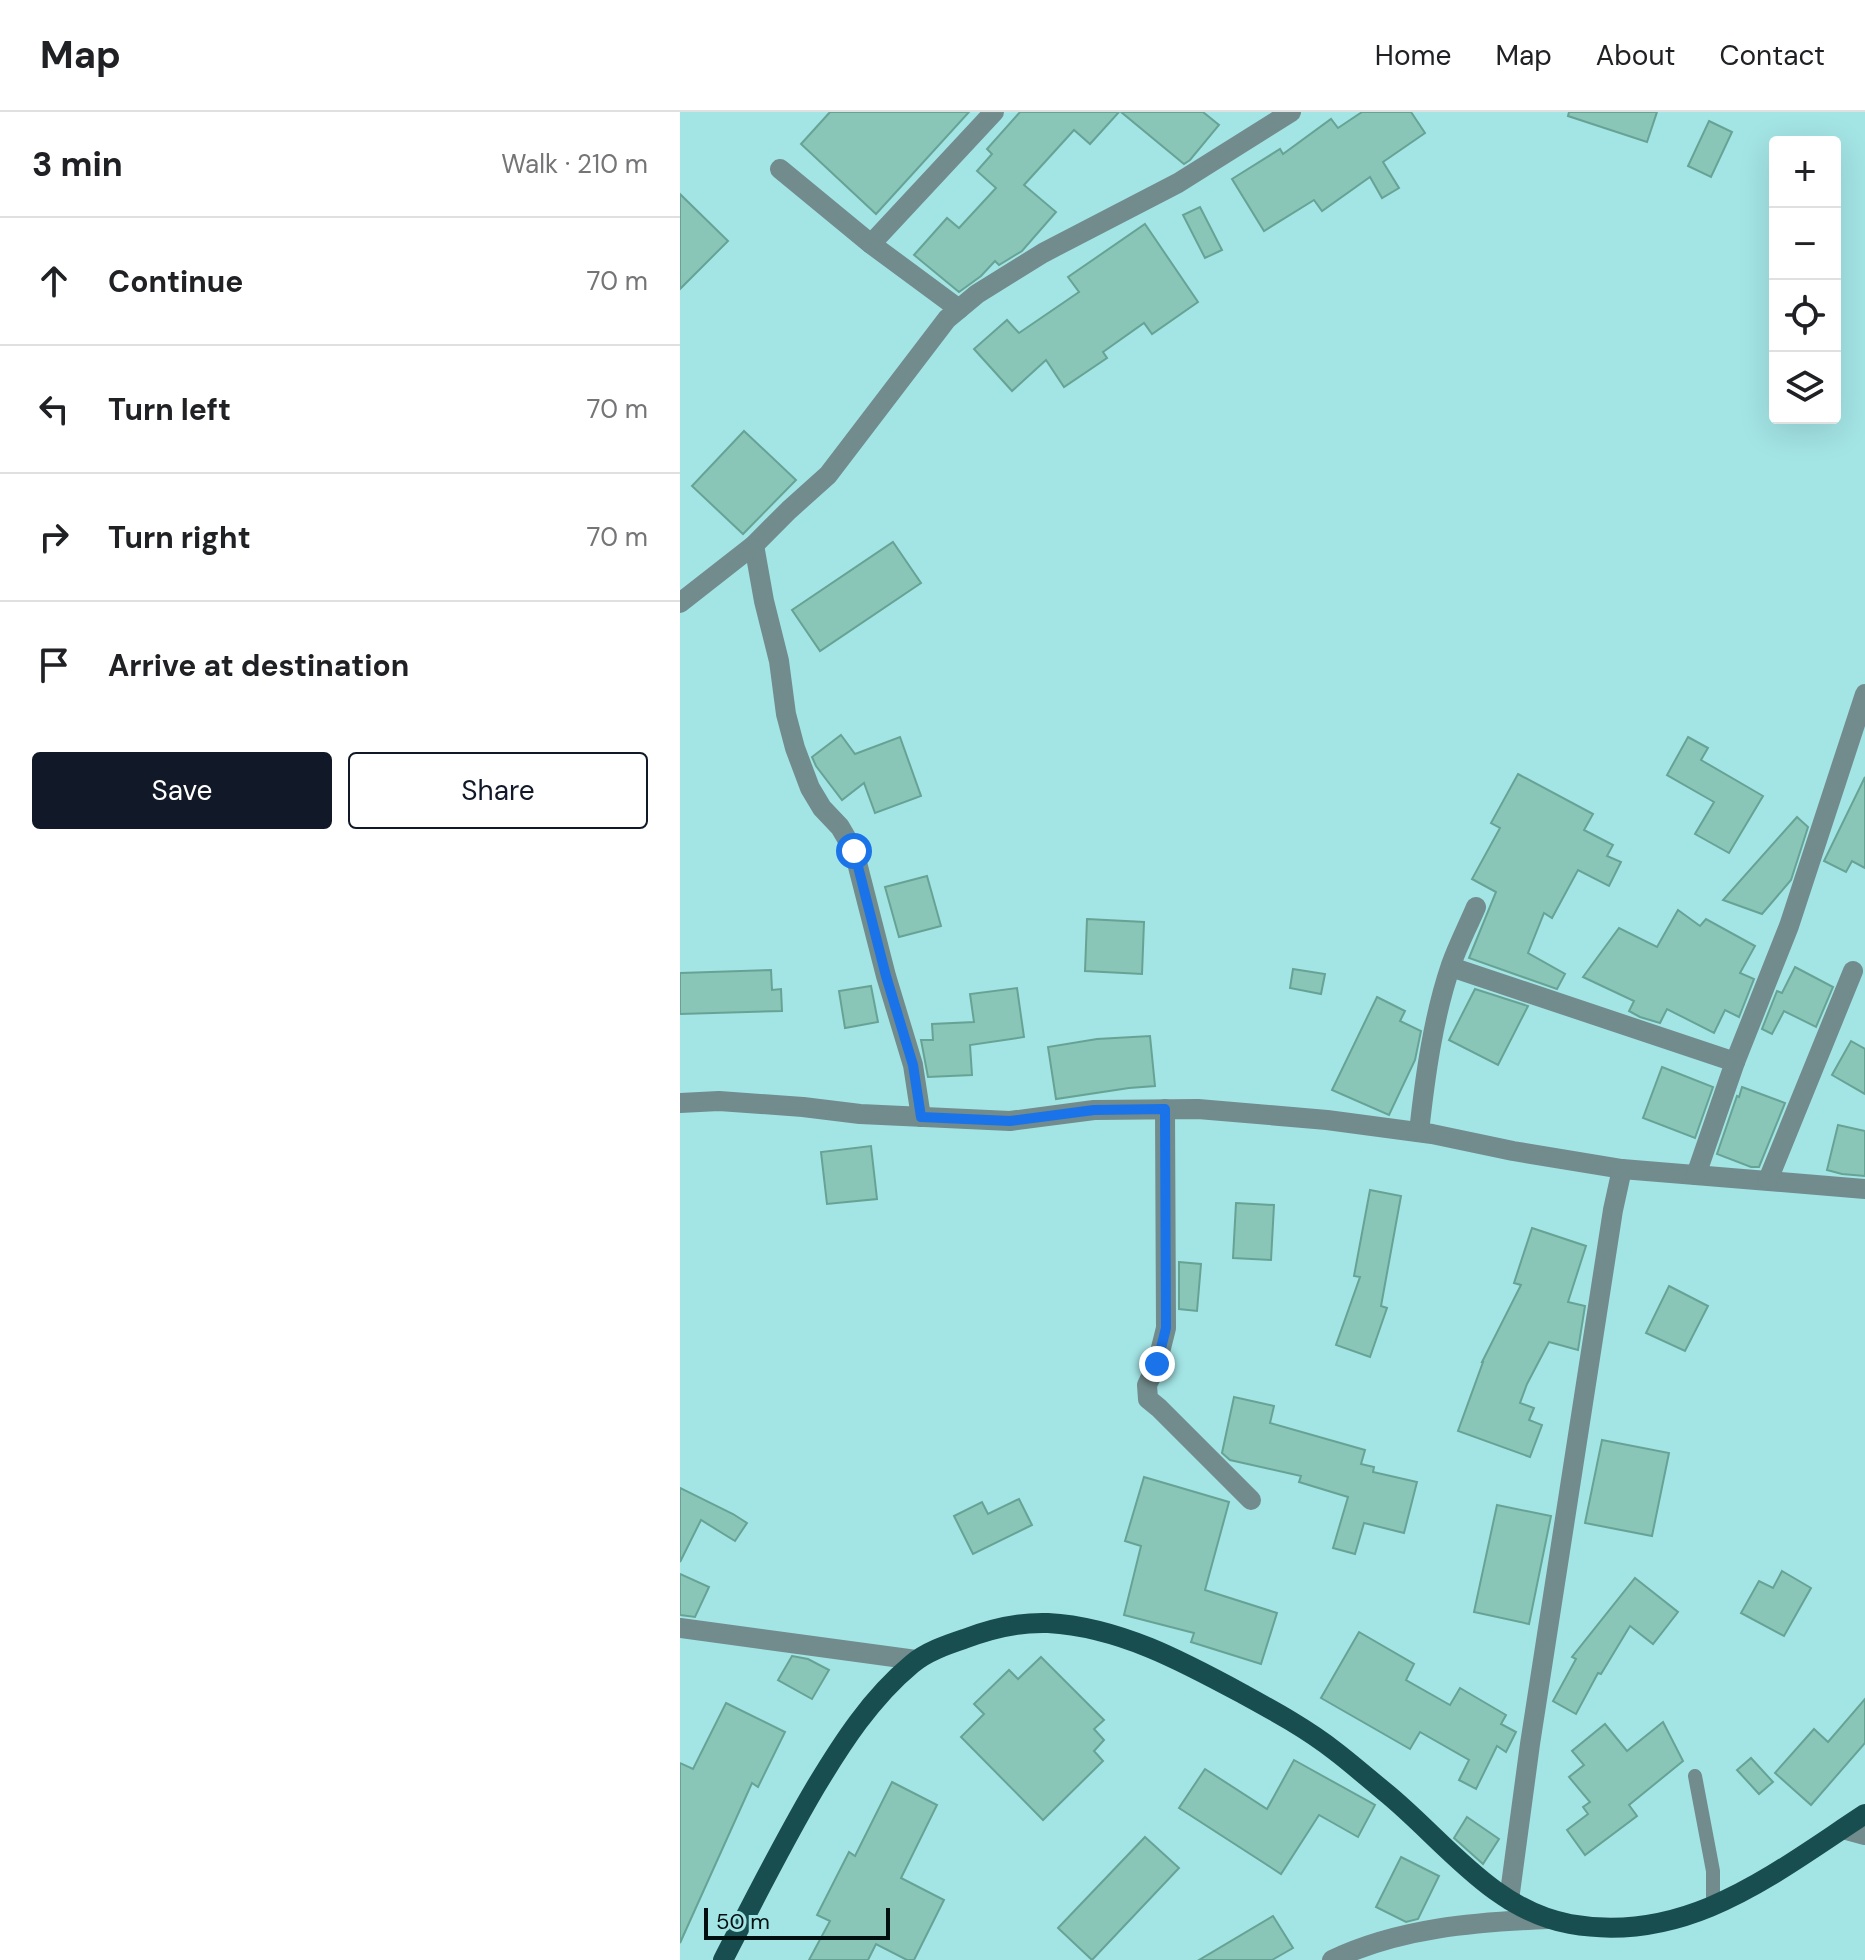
<!DOCTYPE html>
<meta charset="utf-8">
<style>
:root{--surface:#fff;--page:#f6f6f6;--text:#202124;--muted:#757577;--line:#e0e0e0;--accent:#111827}
body{margin:0;font-family:"DM Sans",sans-serif;background:var(--page);color:var(--text)}
.controls{position:absolute;right:24px;top:24px;display:grid;overflow:hidden;border-radius:8px;box-shadow:0 8px 32px #0002}
.controls button{width:72px;height:72px;display:grid;place-items:center;padding:0;border:0;border-bottom:2px solid var(--line);background:var(--surface);color:var(--text);font:40px sans-serif}
.scale{position:absolute;left:24px;bottom:20px;width:186px;box-sizing:border-box;padding-left:8px;border:4px solid #001011;border-top:0;font-size:22px;line-height:28px;white-space:nowrap;color:#001011;-webkit-text-stroke:6px #a3e4e5;paint-order:stroke}
.stop{position:absolute;width:24px;height:24px;margin:-18px;border:6px solid #1a73e8;border-radius:50%;background:#fff}
.stop.end{background:#1a73e8;border-color:#fff;box-shadow:0 2px 8px #0008}
.list{margin:0;padding:0;list-style:none}
h2{display:flex;justify-content:space-between;align-items:center;height:104px;margin:0;padding:0 32px;font-size:34px}
h2 small{font-size:26px;font-weight:400;color:var(--muted)}
.list li{display:grid;grid-template-columns:52px 1fr auto;gap:24px;align-items:center;box-sizing:border-box;height:128px;padding:0 32px;border-top:2px solid var(--line)}
.list b{display:block;font-size:30px;white-space:nowrap}
.list em{font-size:26px;font-style:normal;color:var(--muted)}
.actions{display:flex;gap:16px;padding:24px 32px}
.actions a{flex:1;padding:18px 0;border:2px solid var(--accent);border-radius:8px;text-align:center;font-size:28px;color:var(--accent)}
.actions .main{background:var(--accent);color:#fff}
.icon{flex:none;width:44px;height:44px;fill:none;stroke:currentColor;stroke-width:2;stroke-linecap:round;stroke-linejoin:round}
.map{position:relative;flex:none;width:1185px;height:1848px;overflow:hidden}
header{display:flex;align-items:center;gap:48px;box-sizing:border-box;height:112px;padding:0 40px;background:var(--surface);border-bottom:2px solid var(--line)}
header strong{font-size:38px}
nav{display:flex;gap:44px;margin-inline-start:auto;font-size:28px}
main{display:flex}
aside{flex:1;background:var(--surface)}
.map>svg:first-child{display:block}
.building{fill:#8ac6b8;stroke:#67a395;stroke-width:2}
.lines{fill:none;stroke-linecap:round;stroke-linejoin:round}
.service{stroke:#728b8c;stroke-width:14}
.minor{stroke:#728b8c;stroke-width:20}
.primary{stroke:#184e50;stroke-width:20}
.route{stroke:#1a73e8;stroke-width:10}
</style>
<header>
<strong>Map</strong>
<nav><a>Home</a><a>Map</a><a>About</a><a>Contact</a></nav>
</header>
<main>
<aside>
<h2>3 min<small>Walk · 210 m</small></h2>
<ul class="list">
<li><svg class="icon" aria-label="ahead" viewBox="0 0 24 24"><path d="M12 20V5M6 11l6-6 6 6"/></svg><div><b>Continue</b></div><em>70 m</em></li>
<li><svg class="icon" aria-label="left" viewBox="0 0 24 24"><path d="M17 20v-9H6M10 6l-5 5 5 5"/></svg><div><b>Turn left</b></div><em>70 m</em></li>
<li><svg class="icon" aria-label="right" viewBox="0 0 24 24"><path d="M7 20v-9h11M14 6l5 5-5 5"/></svg><div><b>Turn right</b></div><em>70 m</em></li>
<li><svg class="icon" aria-label="arrive" viewBox="0 0 24 24"><path d="M6 21V4h12l-3 4 3 4H6"/></svg><div><b>Arrive at destination</b></div></li>
</ul>
<div class="actions"><a class="main">Save</a><a>Share</a></div>
</aside>
<div class="map">
<svg width="1185" height="1848" viewBox="0 0 1185 1848">
<rect width="100%" height="100%" fill="#a3e4e5"/>
<g class="building">
<path d="M150 0H289L196 102 121 32Z"/>
<path d="M340 0H439L410 32 394 18 344 73 376 100 342 139 319 153 315 149 301 164 279 180 234 143 267 106 279 116 316 76 297 59 312 42 307 37Z"/>
<path d="M441 0H523L539 13 510 48 504 52Z"/>
<path d="M682 0H731L745 21 703 50 719 76 702 86 690 65 642 99 634 88 584 119 552 67 600 37 603 42 651 7 658 16Z"/>
<path d="M889 0H977L967 30 888 4Z"/>
<path d="M1029 9 1052 20 1031 65 1008 54Z"/>
<path d="M0 82 48 129 0 177Z"/>
<path d="M520 95 542 138 525 146 503 103Z"/>
<path d="M465 112 518 190 472 222 464 211 423 240 427 246 384 275 366 248 332 279 294 237 327 208 339 221 399 180 388 165Z"/>
<path d="M64 319 116 368 63 422 12 374Z"/>
<path d="M213 430 241 471 140 539 112 498Z"/>
<path d="M161 623 175 642 220 625 241 684 195 701 184 671 162 688 136 654 132 645Z"/>
<path d="M1008 625 1028 636 1021 648 1083 684 1049 741 1015 722 1034 690 987 663Z"/>
<path d="M838 662 913 702 904 718 933 733 927 744 941 750 929 774 898 758 872 806 864 801 848 841 885 862 877 877 789 846 816 780 792 767 820 716 811 711Z"/>
<path d="M1185 665V756L1172 749 1166 760 1144 749Z"/>
<path d="M1117 705 1128 715 1111 768 1082 802 1043 788Z"/>
<path d="M247 764 261 814 219 825 205 775Z"/>
<path d="M998 798 1020 814 1026 807 1075 834 1060 861 1074 867 1059 905 1045 898 1034 921 987 897 980 911 960 905 949 899 954 889 903 865 939 816 977 835Z"/>
<path d="M407 807 464 810 462 862 405 859Z"/>
<path d="M1115 855 1153 875 1136 915 1104 899 1092 922 1082 917 1097 879 1102 881Z"/>
<path d="M613 857 645 862 641 882 610 876Z"/>
<path d="M91 858 92 878 101 877 102 899 0 902V861Z"/>
<path d="M191 874 198 910 165 916 159 879Z"/>
<path d="M337 876 344 925 290 933 292 963 248 965 241 928H253L252 912 294 910 290 882Z"/>
<path d="M795 877 848 894 818 953 769 928Z"/>
<path d="M697 885 725 899 720 909 741 919 735 948 709 1003 652 978Z"/>
<path d="M470 924 475 974 449 976 376 987 368 935 417 927Z"/>
<path d="M1171 929 1185 937V982L1152 963Z"/>
<path d="M982 955 1033 975 1015 1026 963 1006Z"/>
<path d="M1062 975 1105 991 1079 1055H1071L1037 1042 1057 984 1059 985Z"/>
<path d="M1158 1013 1185 1019V1064L1162 1062 1147 1058Z"/>
<path d="M191 1034 197 1087 147 1092 141 1040Z"/>
<path d="M690 1078 721 1084 701 1194 707 1196 690 1245 656 1233 680 1165 674 1164Z"/>
<path d="M556 1091 594 1093 591 1148 553 1146Z"/>
<path d="M852 1116 906 1134 888 1190 905 1194 898 1238 869 1230 847 1272 840 1291 854 1296 849 1308 862 1313 850 1345 778 1319 803 1250H802L841 1173 834 1171Z"/>
<path d="M499 1150 521 1152 517 1199 499 1197Z"/>
<path d="M989 1174 1028 1194 1005 1239 966 1221Z"/>
<path d="M554 1285 594 1294 590 1311 685 1338 681 1352 694 1355 693 1360 737 1370 724 1421 684 1411 675 1442 653 1436 668 1385 619 1370 621 1364 550 1348 542 1341Z"/>
<path d="M922 1328 989 1341 972 1424 905 1411Z"/>
<path d="M464 1365 549 1390 525 1478 597 1501 581 1552 511 1530 514 1521 444 1503 461 1434 445 1429Z"/>
<path d="M0 1376 53 1402 67 1411 55 1429 21 1408 0 1450Z"/>
<path d="M339 1387 352 1413 293 1442 274 1404 302 1390 308 1402Z"/>
<path d="M817 1393 871 1404 849 1512 794 1500Z"/>
<path d="M1102 1459 1131 1476 1104 1524 1061 1501 1079 1469 1093 1476Z"/>
<path d="M0 1462 29 1475 15 1505 0 1503Z"/>
<path d="M955 1466 998 1500 973 1532 950 1514 921 1562 918 1561 896 1602 873 1589 896 1547 892 1545Z"/>
<path d="M679 1520 734 1552 726 1568 770 1593 780 1576 826 1603 821 1612 836 1620 826 1640 817 1634 796 1677 779 1668 789 1648 740 1620 730 1637 641 1586Z"/>
<path d="M112 1544 128 1547 149 1558 132 1587 98 1568Z"/>
<path d="M361 1545 424 1608 414 1617 424 1628 414 1639 423 1649 363 1708 281 1625 304 1602 294 1592 329 1558 338 1567Z"/>
<path d="M1185 1587V1631L1131 1693 1095 1661 1134 1617 1148 1630Z"/>
<path d="M46 1591 105 1620 78 1675 72 1671 0 1831V1651L13 1657Z"/>
<path d="M983 1610 1003 1649 949 1693 957 1704 905 1743 887 1718 908 1702 903 1695 910 1690 889 1665 904 1653 892 1639 925 1612 947 1639Z"/>
<path d="M1071 1646 1093 1670 1079 1682 1057 1658Z"/>
<path d="M614 1648 695 1693 678 1725 639 1703 601 1762 499 1696 525 1657 587 1697Z"/>
<path d="M212 1670 257 1693 221 1766 264 1788 234 1848H227L196 1832 188 1848H129L150 1809 137 1803 169 1740 175 1744Z"/>
<path d="M787 1705 819 1727 803 1752 774 1726Z"/>
<path d="M465 1725 499 1756 412 1848 378 1816Z"/>
<path d="M721 1745 759 1764 738 1807 726 1810 696 1795Z"/>
<path d="M593 1804 613 1836 592 1848H519Z"/>
</g>
<g class="lines">
<path class="service" d="M1015 1664 1033 1759V1794"/>
<g class="minor">
<path d="M100 57 191 132 279 197"/>
<path d="M191 132 314 0"/>
<path d="M74 433 84 489 99 549 106 602 115 636 130 676 142 696 160 715 174 739 206 864 233 953 241 1005"/>
<path d="M0 491 74 433 109 398 148 363 267 207 297 182 363 141 498 71 611 0"/>
<path d="M771 855 1055 950"/>
<path d="M0 991 39 989 123 995 180 1002 330 1009 414 998 518 997 647 1008 752 1022 833 1039 942 1057 1185 1077"/>
<path d="M485 997 486 1216 477 1252 467 1273 468 1287 479 1296 571 1388"/>
<path d="M739 1020C745 965 753 906 771 853 778 833 788 814 796 795"/>
<path d="M1016 1063 1055 950 1109 814 1185 582"/>
<path d="M1088 1068 1173 859"/>
<path d="M0 1516 236 1548"/>
<path d="M1163 1717 1185 1723"/>
<path d="M829 1788 850 1632 933 1098 942 1057"/>
<path d="M652 1848C719 1816 795 1810 868 1807"/>
</g>
<path class="primary" d="M43 1848C73 1790 102 1732 135 1676 162 1631 191 1586 232 1552 246 1540 266 1533 284 1527 310 1517 340 1510 368 1511 439 1515 502 1549 563 1582 594 1599 627 1617 655 1639 672 1652 688 1666 705 1680 763 1727 812 1798 890 1812 1007 1833 1093 1762 1185 1702"/>
</g>
<g class="lines">
<path class="route" d="M174 739 206 864 233 953 241 1005 330 1009 414 998 485 997 486 1216 477 1252"/>
</g>
</svg>
<div class="controls">
<button>+</button>
<button>−</button>
<button><svg class="icon" aria-label="locate" viewBox="0 0 24 24"><circle cx="12" cy="12" r="6"/><path d="M12 2v4M12 18v4M2 12h4M18 12h4"/></svg></button>
<button><svg class="icon" aria-label="layers" viewBox="0 0 24 24"><path d="M12 4l9 5-9 5-9-5zM3 14l9 5 9-5"/></svg></button>
</div>
<div class="scale">50 m</div>
<div class="stop" style="left:174px;top:739px"></div>
<div class="stop end" style="left:477px;top:1252px"></div>
</div>
</main>
